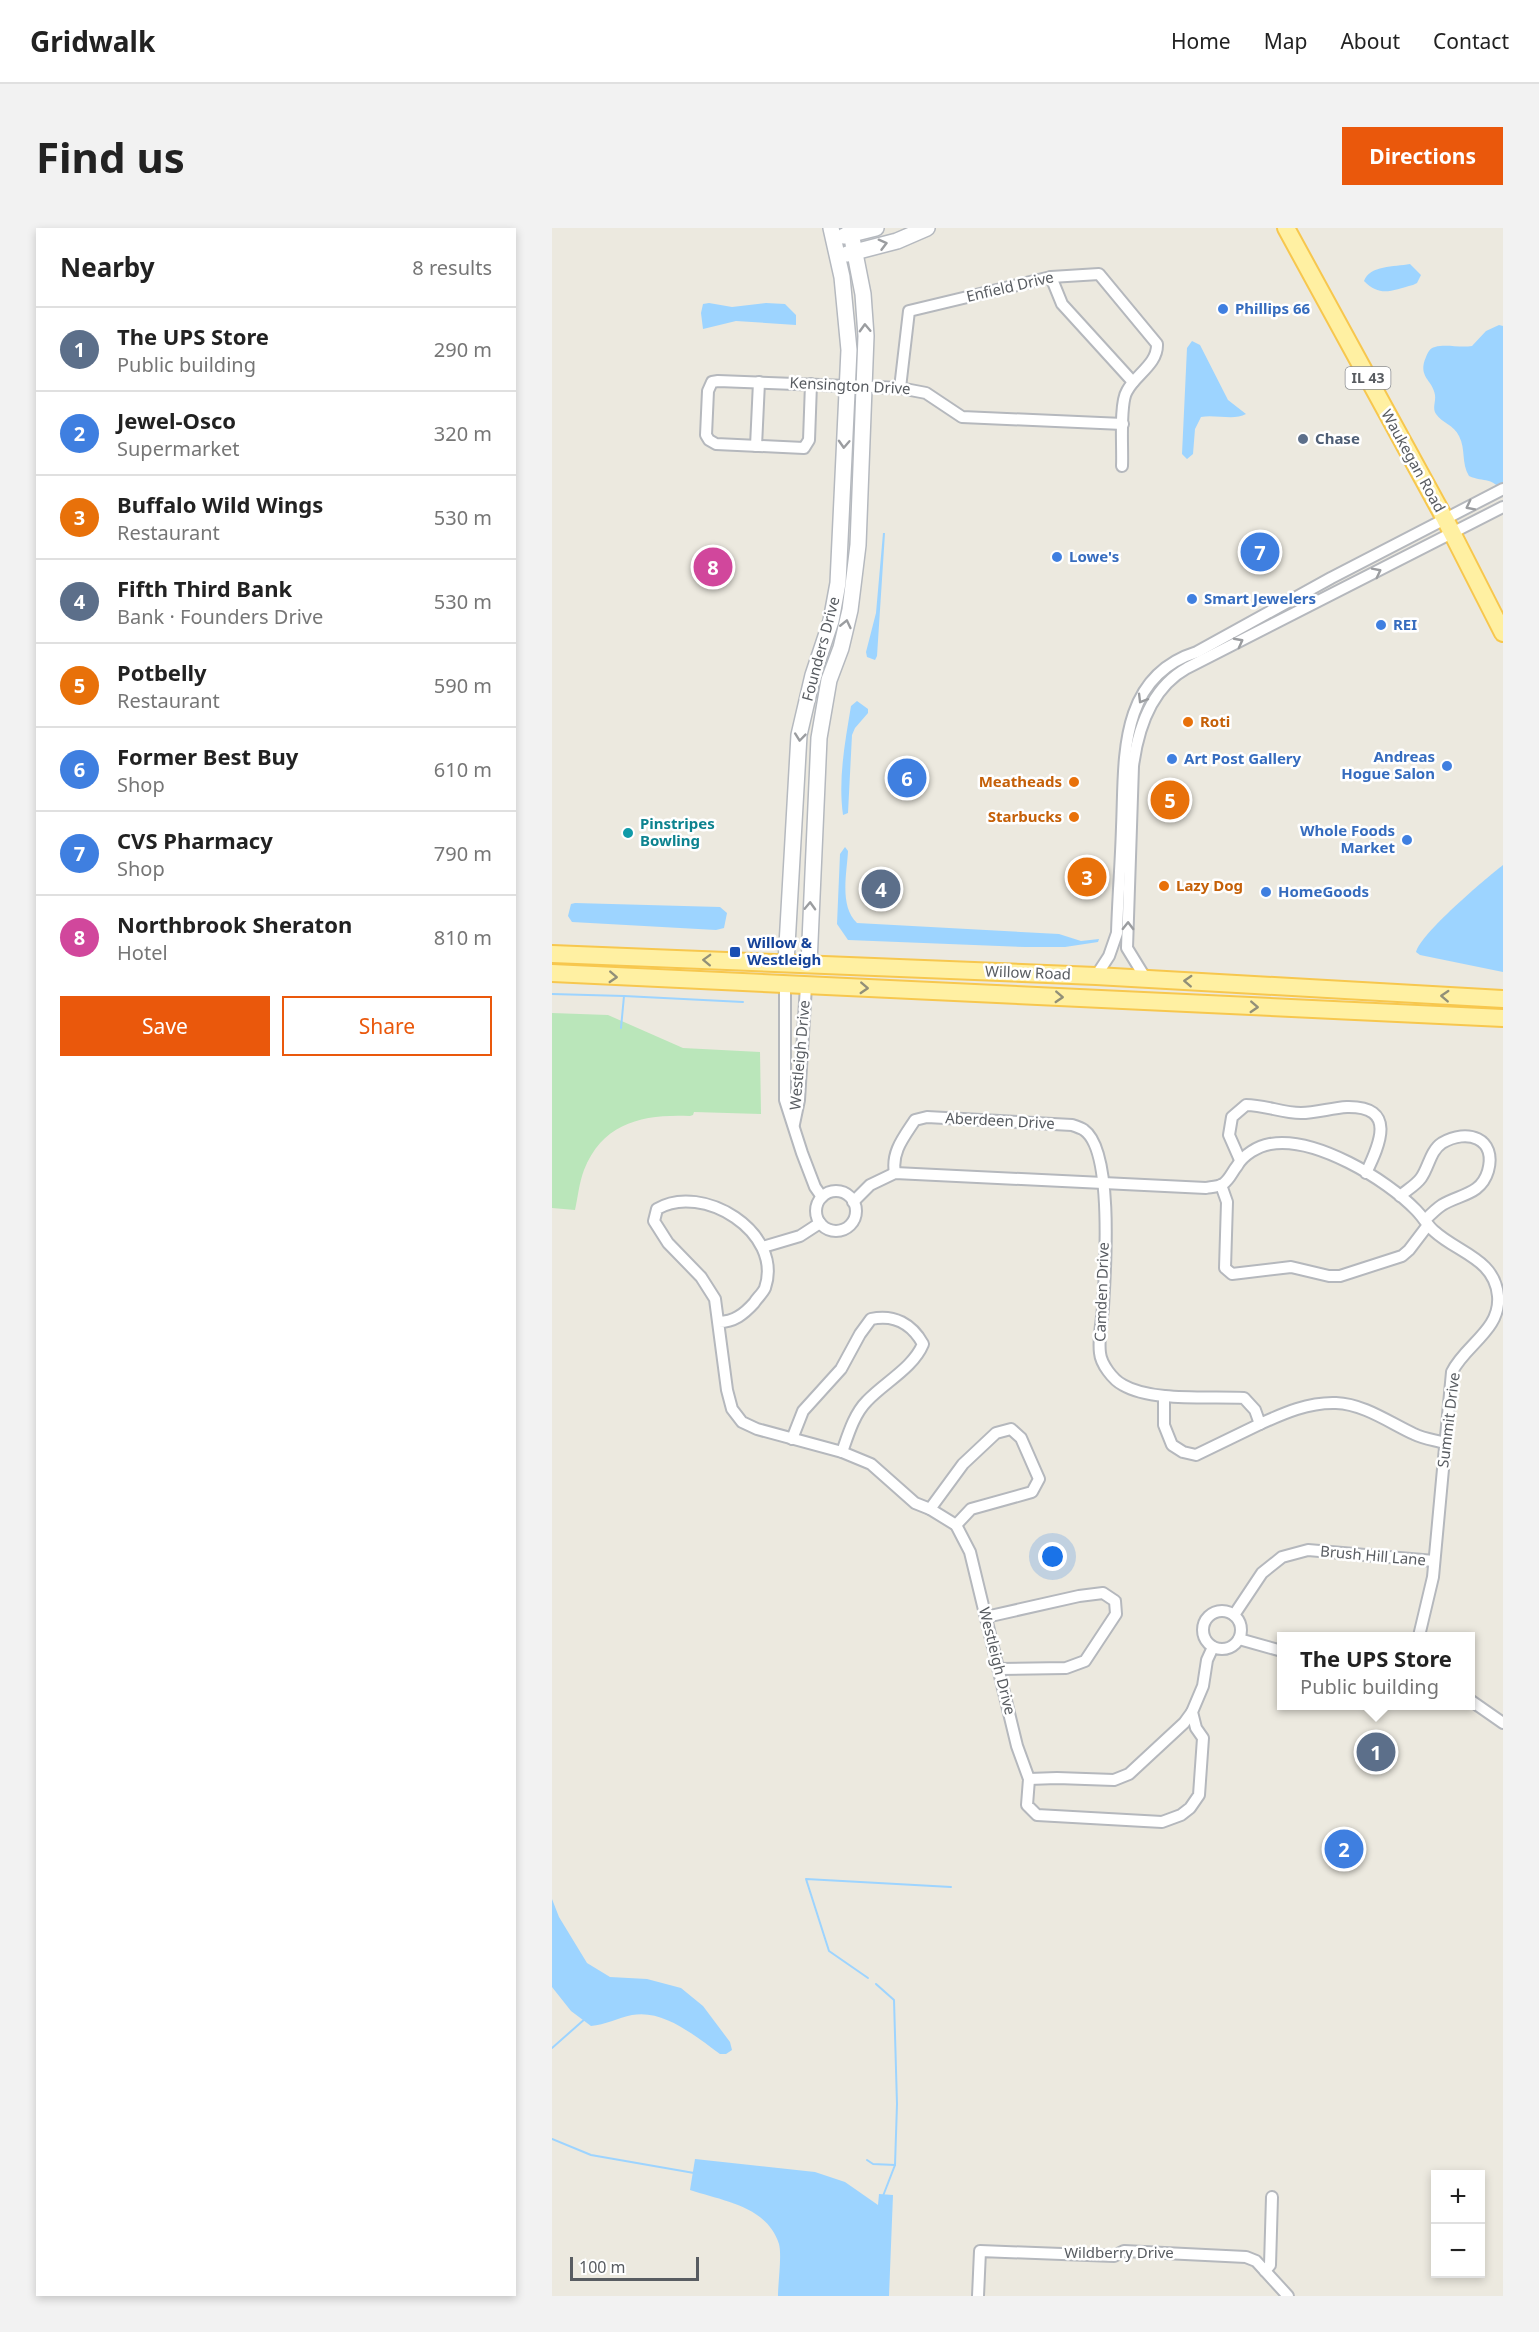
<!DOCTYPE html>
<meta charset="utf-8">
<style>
:root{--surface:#fff;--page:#f2f2f2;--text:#222;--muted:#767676;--line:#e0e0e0;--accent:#ea580c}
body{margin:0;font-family:"Noto Sans",sans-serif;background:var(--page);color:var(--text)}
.controls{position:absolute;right:18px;bottom:18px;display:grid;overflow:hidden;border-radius:0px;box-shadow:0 3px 9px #0003}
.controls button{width:54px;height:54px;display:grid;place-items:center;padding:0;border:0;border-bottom:2px solid var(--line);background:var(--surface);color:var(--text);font:30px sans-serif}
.scale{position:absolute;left:18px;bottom:15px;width:129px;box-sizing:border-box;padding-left:6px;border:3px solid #585c61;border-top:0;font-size:16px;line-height:21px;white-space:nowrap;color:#585c61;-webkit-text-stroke:4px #fff;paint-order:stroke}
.you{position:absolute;left:501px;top:1329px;width:21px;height:21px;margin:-15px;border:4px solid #fff;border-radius:50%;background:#1a73e8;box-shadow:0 0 0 9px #1a73e833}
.badge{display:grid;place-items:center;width:39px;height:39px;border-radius:50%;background:var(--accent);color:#fff;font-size:20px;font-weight:700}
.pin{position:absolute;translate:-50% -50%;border:3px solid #fff;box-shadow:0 2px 6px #0006}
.popup{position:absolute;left:725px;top:1404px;width:198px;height:78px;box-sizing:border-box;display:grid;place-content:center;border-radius:0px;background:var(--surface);filter:drop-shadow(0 2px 4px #0005);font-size:20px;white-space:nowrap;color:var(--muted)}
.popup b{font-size:22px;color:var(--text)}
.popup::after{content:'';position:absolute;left:50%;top:100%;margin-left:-12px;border:12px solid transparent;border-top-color:var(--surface)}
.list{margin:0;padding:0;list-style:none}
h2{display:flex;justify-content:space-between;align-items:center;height:78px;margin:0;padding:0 24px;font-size:26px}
h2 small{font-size:20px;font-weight:400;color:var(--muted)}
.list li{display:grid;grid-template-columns:39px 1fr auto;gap:18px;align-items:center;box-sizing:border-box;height:84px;padding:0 24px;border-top:2px solid var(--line)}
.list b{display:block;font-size:22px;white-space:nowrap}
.list p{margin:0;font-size:20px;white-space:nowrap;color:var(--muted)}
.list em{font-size:20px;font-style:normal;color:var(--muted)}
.actions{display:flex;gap:12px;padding:18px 24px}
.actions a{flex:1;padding:14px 0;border:2px solid var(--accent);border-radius:0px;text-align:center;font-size:21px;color:var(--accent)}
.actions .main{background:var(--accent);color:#fff}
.map{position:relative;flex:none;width:951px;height:2068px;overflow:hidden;border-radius:0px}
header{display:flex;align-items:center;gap:36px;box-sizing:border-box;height:84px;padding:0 30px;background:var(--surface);border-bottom:2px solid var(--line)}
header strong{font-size:28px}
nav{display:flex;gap:33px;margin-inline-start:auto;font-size:21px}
.intro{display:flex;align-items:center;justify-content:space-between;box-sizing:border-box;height:144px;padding:0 36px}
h1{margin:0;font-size:42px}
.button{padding:15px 27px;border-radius:0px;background:var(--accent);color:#fff;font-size:21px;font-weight:700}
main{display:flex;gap:36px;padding:0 36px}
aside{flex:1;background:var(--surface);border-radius:0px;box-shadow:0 3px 9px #0003}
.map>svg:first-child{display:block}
.green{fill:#bae6ba}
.water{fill:#9dd4ff}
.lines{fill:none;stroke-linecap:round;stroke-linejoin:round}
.stream{stroke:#9dd4ff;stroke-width:2}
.street-casing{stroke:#b5b8bd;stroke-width:14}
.secondary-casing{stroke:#b5b9bf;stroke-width:18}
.primary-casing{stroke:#f7c74e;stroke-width:20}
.street{stroke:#fff;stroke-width:10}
.secondary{stroke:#fff;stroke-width:15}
.primary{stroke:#fff0a2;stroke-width:16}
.oneway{stroke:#9b9da0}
.oneway2{stroke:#929078}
.shop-dot{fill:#3f7fe0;stroke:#fff;stroke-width:2}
.service-dot{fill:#5c6f8a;stroke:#fff;stroke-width:2}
.food-dot{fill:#e8710a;stroke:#fff;stroke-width:2}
.culture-dot{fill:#0f9aa8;stroke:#fff;stroke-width:2}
.transit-dot{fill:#1a4fb4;stroke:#fff;stroke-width:2}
.labels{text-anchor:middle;stroke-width:5;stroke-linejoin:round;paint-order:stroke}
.shield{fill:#fff;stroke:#8a8d90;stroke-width:1.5}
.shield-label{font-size:14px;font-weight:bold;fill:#585c61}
.street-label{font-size:15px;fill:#585c61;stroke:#fff}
.shop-label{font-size:15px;font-weight:bold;fill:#366cbe;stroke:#fff;text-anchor:start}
.service-label{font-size:15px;font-weight:bold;fill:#4e5e75;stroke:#fff;text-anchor:start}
.food-label{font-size:15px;font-weight:bold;fill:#c56008;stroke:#fff;text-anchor:start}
.culture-label{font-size:15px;font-weight:bold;fill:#0d838f;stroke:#fff;text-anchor:start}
.transit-label{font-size:15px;font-weight:bold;fill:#164399;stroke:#fff;text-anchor:start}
</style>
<header>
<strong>Gridwalk</strong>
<nav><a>Home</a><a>Map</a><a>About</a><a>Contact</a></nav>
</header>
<div class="intro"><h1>Find us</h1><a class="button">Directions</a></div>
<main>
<aside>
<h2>Nearby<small>8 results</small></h2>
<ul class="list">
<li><span class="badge" style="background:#5c6f8a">1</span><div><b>The UPS Store</b><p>Public building</p></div><em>290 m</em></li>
<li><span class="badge" style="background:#3f7fe0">2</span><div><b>Jewel-Osco</b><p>Supermarket</p></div><em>320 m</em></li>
<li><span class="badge" style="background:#e8710a">3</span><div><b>Buffalo Wild Wings</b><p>Restaurant</p></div><em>530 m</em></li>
<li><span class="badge" style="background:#5c6f8a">4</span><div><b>Fifth Third Bank</b><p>Bank · Founders Drive</p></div><em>530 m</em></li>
<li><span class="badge" style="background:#e8710a">5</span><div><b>Potbelly</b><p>Restaurant</p></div><em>590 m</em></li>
<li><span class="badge" style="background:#3f7fe0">6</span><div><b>Former Best Buy</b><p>Shop</p></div><em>610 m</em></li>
<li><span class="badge" style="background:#3f7fe0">7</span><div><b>CVS Pharmacy</b><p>Shop</p></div><em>790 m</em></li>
<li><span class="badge" style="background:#d1479c">8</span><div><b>Northbrook Sheraton</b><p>Hotel</p></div><em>810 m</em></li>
</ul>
<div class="actions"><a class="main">Save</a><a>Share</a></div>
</aside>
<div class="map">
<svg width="951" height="2068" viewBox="0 0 951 2068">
<rect width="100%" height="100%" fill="#ece9df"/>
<path class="green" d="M0 785 56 787 131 820 208 824 209 886 142 884 141 887 138 888C92 886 51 894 32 942 27 955 26 969 23 982L0 980Z"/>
<g class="water">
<path d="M858 36 869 47 865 55 861 57C840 62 829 70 812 53 818 37 842 39 858 36Z"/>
<path d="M157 75 180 79 214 75 233 76 244 87V97L184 93 151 101 149 85 151 76Z"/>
<path d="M947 97 951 98V265C940 248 933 255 917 248 909 235 914 221 907 208 902 197 890 195 884 186 880 180 884 174 883 167 881 152 865 149 874 129 876 124 878 120 883 119 894 116 908 120 920 118L934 103Z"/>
<path d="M640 113 648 117 676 172 694 186C682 193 663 186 649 189L643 201 641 226 635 231 630 226 635 120Z"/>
<path d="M331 305H333L325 428 323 432 315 429 314 424 324 385Z"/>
<path d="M305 473 316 481V485L303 500 300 507 296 585 291 587C286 551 293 514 299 478Z"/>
<path d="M293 619 296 623C295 645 287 678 305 695L507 706 529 713 547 711 546 714 513 719H473L296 712 285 696 288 626Z"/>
<path d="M951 637V744L868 727 864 724C868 706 933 651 951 637Z"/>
<path d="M23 675 168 679 175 685 172 700 164 702 20 694 16 688 19 676Z"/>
<path d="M0 1671 7 1689 35 1735 58 1749 95 1751 129 1760 151 1778 178 1814 180 1822 174 1826H168C143 1808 112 1781 80 1787 66 1790 53 1797 39 1798L19 1783 0 1759Z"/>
<path d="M143 1931 263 1944 293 1954 326 1977 327 1966 341 1967 337 2068H226C226 2054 230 2028 227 2016 215 1978 171 1973 138 1962Z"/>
</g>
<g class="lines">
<g class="stream">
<path d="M0 766 72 768 69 800"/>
<path d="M72 768 191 774"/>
<path d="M316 1750 277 1723 254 1651 399 1659"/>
<path d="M324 1756 342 1772 345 1876 343 1937 331 1968"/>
<path d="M0 1820 34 1790"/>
<path d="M0 1911 39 1927 142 1945"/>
<path d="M315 1932 321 1936 343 1937"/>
</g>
<g class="street-casing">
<g id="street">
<path d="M499 49 510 76 581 154"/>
<path d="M259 156 257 212 252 220 164 216 157 212 154 207 156 163 160 154 166 153 348 160 374 165 410 189 571 196"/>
<path d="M348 160 357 83 499 49 547 46 605 116C606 136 583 147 575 163 567 176 571 221 570 238"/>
<path d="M204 218 207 154"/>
<path d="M544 748 557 728 565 705C566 670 569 635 570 599 573 533 565 449 645 424L779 350 951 261"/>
<path d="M594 751 575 720 581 538C586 500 599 460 635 440L951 279"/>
<path d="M233 757V872L250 925 263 959 270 969"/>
<path d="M242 896 247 872 254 758"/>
<path d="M688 932 677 907 680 889 694 877C713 877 730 885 749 885 764 885 779 880 795 879 845 878 828 916 814 945"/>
<path d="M343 945C339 924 352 909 363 892L375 889 520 897C523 898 529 900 532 902 562 923 553 1044 551 1079 550 1094 546 1110 548 1125 549 1136 561 1152 571 1157 600 1174 658 1168 692 1170L703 1182 708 1196C732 1185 757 1174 784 1175 812 1176 838 1195 862 1206 872 1211 883 1212 893 1215"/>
<path d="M669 957 675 974 673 1040 680 1046 739 1039 777 1048H788L850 1028 857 1022 876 997"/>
<circle cx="284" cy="983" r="20"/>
<path d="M848 968C855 962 864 957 869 950 877 939 878 923 890 915 915 900 945 910 936 943 929 967 908 966 890 977 884 981 878 987 873 992"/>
<path d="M301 974 318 957 343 945 654 960C659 959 666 959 671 956 678 951 680 944 685 938 691 927 706 918 718 916 763 908 834 951 864 982 871 989 875 997 882 1003 906 1025 943 1031 946 1068 949 1102 913 1117 900 1144L881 1349 867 1408"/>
<path d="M211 1019 248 1008 268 995"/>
<path d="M167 1094C182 1094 192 1086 202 1075 205 1070 211 1065 213 1060 232 1004 150 954 105 981L102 993 116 1015 149 1049 163 1071 175 1162 180 1181 190 1194 205 1201 290 1224 319 1236 363 1275 378 1281 404 1297 418 1324 465 1518 477 1551 475 1577 485 1587 610 1594 629 1587 638 1580 647 1567 651 1510 644 1500 640 1484 651 1458 655 1432 661 1419"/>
<path d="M612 1168V1197L620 1217 631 1224 644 1227 708 1196"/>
<path d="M240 1211 251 1183 289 1141 308 1106 319 1091C342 1086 360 1096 371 1116 361 1140 333 1154 315 1173 302 1186 296 1207 290 1224"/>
<path d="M378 1281 411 1236 444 1205 459 1201 469 1210 487 1251 480 1264 419 1281 404 1297"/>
<circle cx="670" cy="1402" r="19"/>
<path d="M682 1387 710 1345 730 1329 756 1322 882 1333"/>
<path d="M434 1389 527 1368 551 1365 563 1373 564 1386 533 1433 514 1440 447 1441"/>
<path d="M687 1411 730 1423"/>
<path d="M918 1472 951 1495"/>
<path d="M477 1551 505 1550 562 1552 577 1546 632 1495 640 1484"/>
<path d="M713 2043 718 2037 720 1969"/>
<path d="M426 2068 428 2023 562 2028 572 2023 694 2029 704 2033 736 2068"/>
</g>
</g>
<g class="secondary-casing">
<g id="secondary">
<path d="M292 8 324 0"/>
<path d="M295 26 345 13 375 0"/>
<path d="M234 735 247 507 261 447 279 393 286 355 297 122 290 49 279 0"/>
<path d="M257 736 267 510 277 452 289 420 298 382 306 317 314 108 311 66 298 0"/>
</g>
</g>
<g class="primary-casing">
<g id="primary">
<path d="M734 0 893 291 951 405"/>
<path d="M0 726 544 748 951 771"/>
<path d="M0 745 951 790"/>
</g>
</g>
<use href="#street" class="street"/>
<use href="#secondary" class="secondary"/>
<use href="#primary" class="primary"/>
</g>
<defs><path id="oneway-chevron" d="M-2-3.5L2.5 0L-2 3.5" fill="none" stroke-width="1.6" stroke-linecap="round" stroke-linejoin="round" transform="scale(1.5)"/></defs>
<g class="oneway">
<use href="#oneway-chevron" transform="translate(331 16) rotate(-15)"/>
<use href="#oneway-chevron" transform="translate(313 100) rotate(-92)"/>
<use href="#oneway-chevron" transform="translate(292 216) rotate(93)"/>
<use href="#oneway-chevron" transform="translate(918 278) rotate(153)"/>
<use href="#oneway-chevron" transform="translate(825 344) rotate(-27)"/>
<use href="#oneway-chevron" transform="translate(294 396) rotate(-77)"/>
<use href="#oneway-chevron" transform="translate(687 414) rotate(-28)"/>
<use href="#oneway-chevron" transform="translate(590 471) rotate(121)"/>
<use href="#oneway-chevron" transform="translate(248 509) rotate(96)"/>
<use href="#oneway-chevron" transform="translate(258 678) rotate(-88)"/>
<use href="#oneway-chevron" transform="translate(576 698) rotate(-89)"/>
</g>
<g class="oneway2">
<use href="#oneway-chevron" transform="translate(155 732) rotate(-178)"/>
<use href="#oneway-chevron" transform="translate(61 749) rotate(3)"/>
<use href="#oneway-chevron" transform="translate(636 753) rotate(-177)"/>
<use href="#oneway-chevron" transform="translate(312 760) rotate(3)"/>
<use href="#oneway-chevron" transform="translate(893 768) rotate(-177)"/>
<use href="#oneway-chevron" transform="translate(507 769) rotate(3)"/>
<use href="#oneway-chevron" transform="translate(702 779) rotate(3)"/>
</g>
<g class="shop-dot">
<circle cx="671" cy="81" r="6"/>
<circle cx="505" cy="329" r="6"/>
<circle cx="640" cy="371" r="6"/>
<circle cx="829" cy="397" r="6"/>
<circle cx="620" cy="531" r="6"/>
<circle cx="895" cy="538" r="6"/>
<circle cx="855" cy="612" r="6"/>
<circle cx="714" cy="664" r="6"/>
</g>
<circle class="service-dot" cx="751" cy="211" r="6"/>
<g class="food-dot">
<circle cx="636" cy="494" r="6"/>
<circle cx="522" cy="554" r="6"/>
<circle cx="522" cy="589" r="6"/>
<circle cx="612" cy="658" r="6"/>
</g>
<circle class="culture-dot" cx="76" cy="605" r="6"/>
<rect class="transit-dot" x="177" y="718" width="12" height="12" rx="3"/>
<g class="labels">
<rect class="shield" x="793.5" y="139" width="45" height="22" rx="4.5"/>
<g class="shield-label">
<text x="816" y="155">IL 43</text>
</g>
<g class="street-label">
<text transform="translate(458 59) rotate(-13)" y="5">Enfield Drive</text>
<text transform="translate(298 158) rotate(3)" y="5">Kensington Drive</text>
<text transform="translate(861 233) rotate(61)" y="5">Waukegan Road</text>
<text transform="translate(269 421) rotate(-75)" y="5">Founders Drive</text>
<text transform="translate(476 745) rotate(2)" y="5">Willow Road</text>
<text transform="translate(248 827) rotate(-85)" y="5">Westleigh Drive</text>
<text transform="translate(448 893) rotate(3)" y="5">Aberdeen Drive</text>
<text transform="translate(550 1064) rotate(-88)" y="5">Camden Drive</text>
<text transform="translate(897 1192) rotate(-83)" y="5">Summit Drive</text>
<text transform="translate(821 1328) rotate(5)" y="5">Brush Hill Lane</text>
<text transform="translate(445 1433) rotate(76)" y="5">Westleigh Drive</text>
<text x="567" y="2030">Wildberry Drive</text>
</g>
<g class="shop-label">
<text x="683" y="86">Phillips 66</text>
<text x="517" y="334">Lowe's</text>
<text x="652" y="376">Smart Jewelers</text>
<text x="841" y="402">REI</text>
<text x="883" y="534" text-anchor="end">Andreas<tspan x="883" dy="17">Hogue Salon</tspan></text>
<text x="632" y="536">Art Post Gallery</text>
<text x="843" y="608" text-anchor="end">Whole Foods<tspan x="843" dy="17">Market</tspan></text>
<text x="726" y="669">HomeGoods</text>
</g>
<g class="service-label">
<text x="763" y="216">Chase</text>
</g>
<g class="food-label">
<text x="648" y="499">Roti</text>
<text x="510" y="559" text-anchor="end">Meatheads</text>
<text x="510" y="594" text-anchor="end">Starbucks</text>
<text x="624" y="663">Lazy Dog</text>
</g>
<g class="culture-label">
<text x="88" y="601">Pinstripes<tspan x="88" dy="17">Bowling</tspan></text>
</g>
<g class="transit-label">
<text x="195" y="720">Willow &amp;<tspan x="195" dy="17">Westleigh</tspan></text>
</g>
</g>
</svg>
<div class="controls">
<button>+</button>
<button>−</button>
</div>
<div class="scale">100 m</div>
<div class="you"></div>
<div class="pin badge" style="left:824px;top:1524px;background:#5c6f8a">1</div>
<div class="popup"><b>The UPS Store</b>Public building</div>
<div class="pin badge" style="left:792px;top:1621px;background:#3f7fe0">2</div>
<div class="pin badge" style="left:535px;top:649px;background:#e8710a">3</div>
<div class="pin badge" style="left:329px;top:661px;background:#5c6f8a">4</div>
<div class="pin badge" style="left:618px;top:572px;background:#e8710a">5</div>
<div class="pin badge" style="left:355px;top:550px;background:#3f7fe0">6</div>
<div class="pin badge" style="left:708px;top:324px;background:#3f7fe0">7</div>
<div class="pin badge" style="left:161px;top:339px;background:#d1479c">8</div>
</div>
</main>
